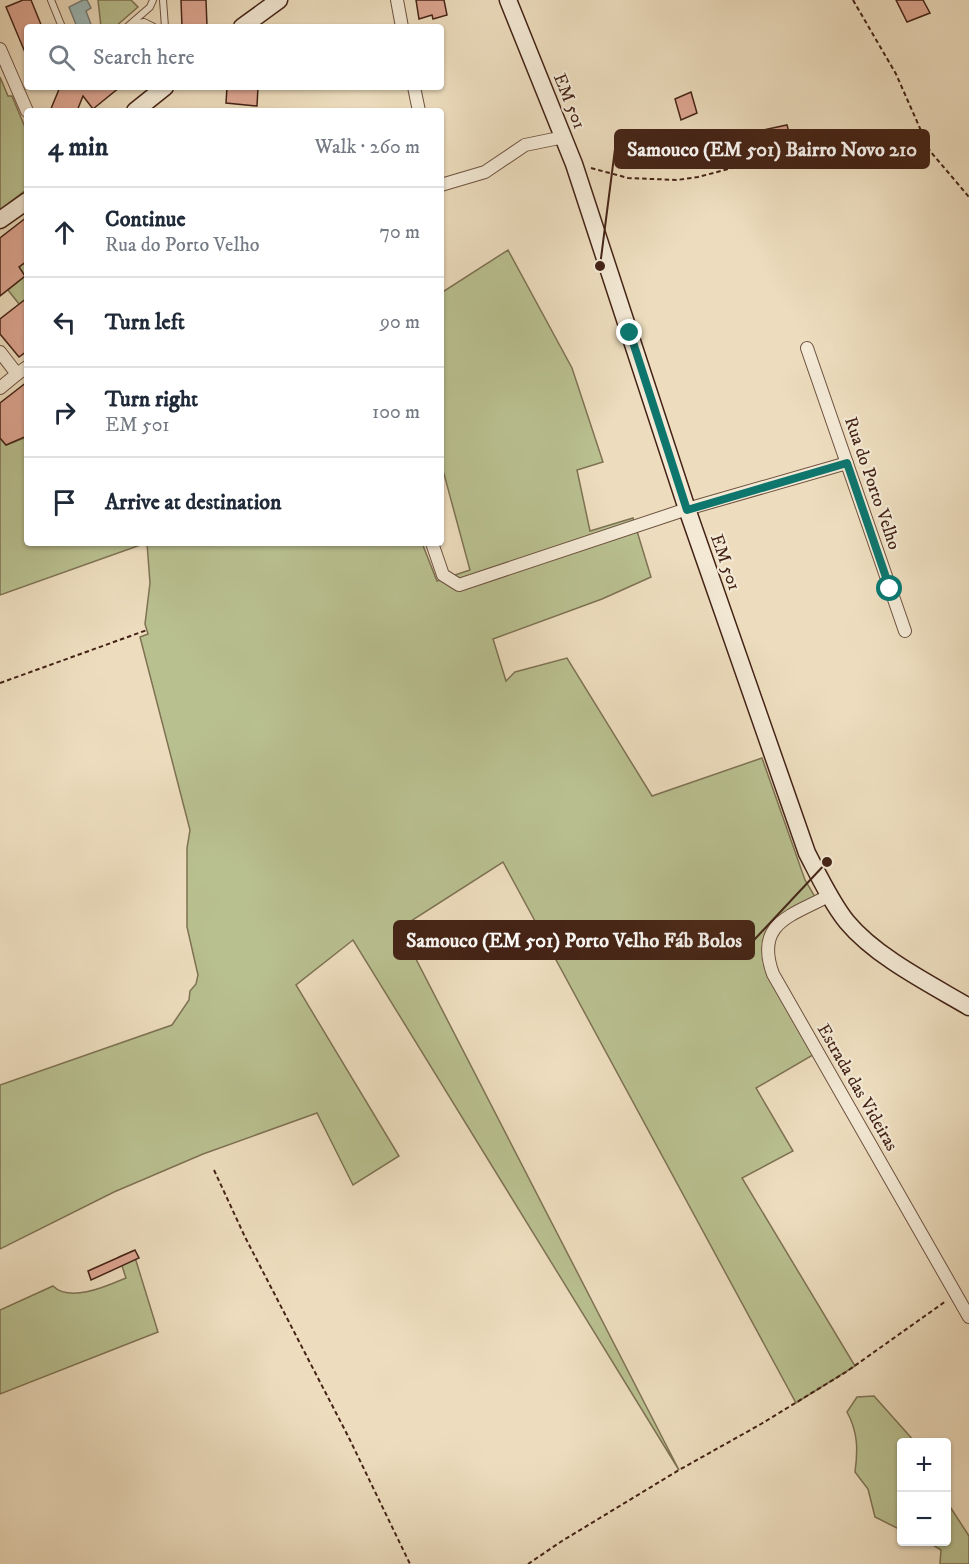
<!DOCTYPE html>
<meta charset="utf-8">
<style>
:root{--surface:#fff;--page:#f2f2f3;--text:#1f2937;--muted:#747a83;--line:#e0e1e3}
body{margin:0;font-family:"IM FELL DW Pica",serif;background:var(--page);color:var(--text)}
.controls{position:absolute;right:18px;bottom:18px;display:grid;overflow:hidden;border-radius:6px;box-shadow:0 2px 4px #0004}
.controls button{width:54px;height:54px;display:grid;place-items:center;padding:0;border:0;border-bottom:2px solid var(--line);background:var(--surface);color:var(--text);font:30px sans-serif}
.stop{position:absolute;width:18px;height:18px;margin:-14px;border:4px solid #0f766e;border-radius:50%;background:#fff}
.stop.end{background:#0f766e;border-color:#fff;box-shadow:0 2px 6px #0008}
.list{margin:0;padding:0;list-style:none}
h2{display:flex;justify-content:space-between;align-items:center;height:78px;margin:0;padding:0 24px;font-size:26px}
h2 small{font-size:20px;font-weight:400;color:var(--muted)}
.list li{display:grid;grid-template-columns:39px 1fr auto;gap:18px;align-items:center;box-sizing:border-box;height:90px;padding:0 24px;border-top:2px solid var(--line)}
.list b{display:block;font-size:22px;white-space:nowrap}
.list p{margin:0;font-size:20px;white-space:nowrap;color:var(--muted)}
.list em{font-size:20px;font-style:normal;color:var(--muted)}
.icon{flex:none;width:33px;height:33px;fill:none;stroke:currentColor;stroke-width:2;stroke-linecap:round;stroke-linejoin:round}
.map{position:relative;flex:none;width:969px;height:1564px;overflow:hidden}
.search{position:absolute;background:var(--surface);box-shadow:0 2px 4px #0004;left:24px;top:24px;width:420px;height:66px;display:flex;align-items:center;gap:15px;box-sizing:border-box;padding:0 21px;border-radius:6px;color:var(--muted);font-size:22px}
.panel{position:absolute;background:var(--surface);box-shadow:0 2px 4px #0004;left:24px;top:108px;width:420px;height:438px;border-radius:6px}
.map>svg:first-child{display:block}
.green{fill:#b9c090;stroke:#7e7253;stroke-width:1.5}
.water{fill:#9cbaba;stroke:#797e78;stroke-width:1.5}
.building{fill:#dea692;stroke:#442316;stroke-width:1.5}
.lines{fill:none;stroke-linecap:round;stroke-linejoin:round}
.service-casing{stroke:#6e5240;stroke-width:8}
.minor-casing{stroke:#6e5240;stroke-width:14}
.secondary-casing{stroke:#442316;stroke-width:19}
.path{stroke:#442316;stroke-width:2;stroke-dasharray:4.5 3;stroke-linecap:butt}
.service{stroke:#f3e9d5;stroke-width:6}
.minor{stroke:#f3e9d5;stroke-width:12}
.secondary{stroke:#f3e9d5;stroke-width:16}
.route{stroke:#0f766e;stroke-width:8}
.labels{text-anchor:middle;stroke-width:4.5;stroke-linejoin:round;paint-order:stroke}
.street-label{font-size:18px;fill:#442316;stroke:#f3e9d5}
.leader{fill:none;stroke:#442316;stroke-width:2}
.callout-dot{fill:#442316;stroke:#f3e9d5;stroke-width:2}
.callout{fill:#442316;stroke:#442316;stroke-width:2}
.callout-label{font-size:20px;text-anchor:middle;font-weight:bold;fill:#fff}
</style>
<div class="map">
<svg width="969" height="1564" viewBox="0 0 969 1564">
<rect width="100%" height="100%" fill="#edddbe"/>
<filter id="stains"><feTurbulence type="fractalNoise" baseFrequency=".00333" numOctaves="4"/><feColorMatrix values="0 0 0 0 .2 0 0 0 0 .09 0 0 0 0 .02 0 0 0 .5 -.17"/></filter>
<radialGradient id="worn" r=".72"><stop offset=".6" stop-color="#630" stop-opacity="0"/><stop offset="1" stop-color="#630" stop-opacity=".3"/></radialGradient>
<g class="green">
<path d="M98 0H131L138 7 115 27H101Z"/>
<path d="M0 77 8 96H12L27 132V189L0 210Z"/>
<path d="M508 250 572 368 603 462 577 470 590 531 633 518 651 577 602 599 493 639 506 681 515 672 567 658 652 796 762 758 805 880 818 902 775 927 767 959 818 1052 756 1088 793 1151 742 1178 855 1366 796 1403 503 862 400 928 679 1470 353 940 296 985 399 1156 353 1185 317 1113 203 1154 114 1192 0 1249V1085L172 1025 189 1000 190 991 196 984 198 975 187 927V848L190 830 140 637 148 634 145 624 150 583 147 543H422L437 581 470 570 441 463V293Z"/>
<path d="M27 261V314L8 290 25 276 19 267Z"/>
<path d="M0 430 1 439 6 445 24 438 21 433 27 430V543H146L0 595Z"/>
<path d="M133 1251 158 1332 0 1394V1310L53 1286C70 1303 107 1286 126 1278L119 1257Z"/>
<path d="M874 1396 915 1442H902L901 1530 875 1517 868 1489 855 1472C858 1450 858 1432 847 1412L857 1397Z"/>
<path d="M947 1502 969 1536V1564H940L941 1550 928 1542H946Z"/>
</g>
<path class="water" d="M83 0H87L91 8 86 11 92 27H77L69 7Z"/>
<g class="building">
<path d="M23 0H31L42 27H27V57L6 7Z"/>
<path d="M181 0H206L207 26 182 27Z"/>
<path d="M416 0H444L447 15 433 19 432 15 419 19Z"/>
<path d="M896 0H923L930 13 907 22Z"/>
<path d="M60 87H120L93 109 83 96 77 111H50Z"/>
<path d="M227 87H258L257 106 226 103Z"/>
<path d="M691 92 697 113 681 120 675 99Z"/>
<path d="M787 125 792 144 752 151 749 133Z"/>
<path d="M27 217V261L19 267 25 276 0 296V238Z"/>
<path d="M27 298V351L19 357 0 334V319Z"/>
<path d="M27 382V436L6 445 0 438V403Z"/>
<path d="M135 1250 139 1258 91 1280 88 1271Z"/>
</g>
<g class="lines">
<g class="service-casing">
<g id="service">
<path d="M51 0 62 27"/>
<path d="M163 0 165 27"/>
<path d="M133 24 144 22 154 27"/>
<path d="M127 27 150 7 153 0"/>
</g>
</g>
<g class="minor-casing">
<g id="minor">
<path d="M397 0 402 27"/>
<path d="M0 49 27 111"/>
<path d="M414 87 419 111"/>
<path d="M441 185 485 172 525 145 564 137"/>
<path d="M807 348 905 631"/>
<path d="M0 352 17 374 0 388"/>
<path d="M17 374 27 367"/>
<path d="M432 543 443 575 459 585 687 509 847 463"/>
<path d="M830 895C792 916 754 922 773 974L969 1317"/>
</g>
</g>
<g class="secondary-casing">
<g id="secondary">
<path d="M508 0 574 164 687 509 807 853C819 876 831 902 847 922 876 957 930 984 969 1007"/>
<path d="M242 27 279 0"/>
<path d="M135 111 165 87"/>
<path d="M0 220 27 201"/>
</g>
</g>
<g class="path">
<path d="M853 0 896 74 930 151 969 197"/>
<path d="M591 168 628 178 677 180 698 177 774 157 853 140 890 133 920 131"/>
<path d="M0 683 147 630"/>
<path d="M214 1170 245 1237 349 1438 410 1564"/>
<path d="M528 1564 562 1541 679 1470 761 1424 846 1372 946 1301"/>
</g>
<use href="#service" class="service"/>
<use href="#minor" class="minor"/>
<use href="#secondary" class="secondary"/>
</g>
<g class="lines">
<path class="route" d="M630 333 687 510 847 463 890 589"/>
</g>
<g class="labels">
<g class="street-label">
<text transform="translate(570 101) rotate(68)" y="6">EM 501</text>
<text transform="translate(873 483) rotate(71)" y="6">Rua do Porto Velho</text>
<text transform="translate(726 562) rotate(71)" y="6">EM 501</text>
<text transform="translate(858 1087) rotate(60)" y="6">Estrada das Videiras</text>
</g>
</g>
<path class="leader" d="M600 266L615 149M827 862L754 940"/>
<g class="callout-dot">
<circle cx="600" cy="266" r="6"/>
<circle cx="827" cy="862" r="6"/>
</g>
<g class="callout">
<rect x="615" y="130" width="314" height="38" rx="6"/>
<rect x="394" y="921" width="360" height="38" rx="6"/>
</g>
<g class="callout-label">
<text x="772" y="156">Samouco (EM 501) Bairro Novo 210</text>
<text x="574" y="947">Samouco (EM 501) Porto Velho Fáb Bolos</text>
</g>
<rect width="100%" height="100%" filter="url(#stains)"/>
<rect width="100%" height="100%" fill="url(#worn)"/>
</svg>
<div class="controls">
<button>+</button>
<button>−</button>
</div>
<div class="stop" style="left:890px;top:589px"></div>
<div class="stop end" style="left:630px;top:333px"></div>
<div class="search"><svg class="icon" aria-label="search" viewBox="0 0 24 24"><circle cx="10" cy="10" r="6"/><path d="M15 15l6 6"/></svg>Search here</div>
<section class="panel">
<h2>4 min<small>Walk · 260 m</small></h2>
<ul class="list">
<li><svg class="icon" aria-label="ahead" viewBox="0 0 24 24"><path d="M12 20V5M6 11l6-6 6 6"/></svg><div><b>Continue</b><p>Rua do Porto Velho</p></div><em>70 m</em></li>
<li><svg class="icon" aria-label="left" viewBox="0 0 24 24"><path d="M17 20v-9H6M10 6l-5 5 5 5"/></svg><div><b>Turn left</b></div><em>90 m</em></li>
<li><svg class="icon" aria-label="right" viewBox="0 0 24 24"><path d="M7 20v-9h11M14 6l5 5-5 5"/></svg><div><b>Turn right</b><p>EM 501</p></div><em>100 m</em></li>
<li><svg class="icon" aria-label="arrive" viewBox="0 0 24 24"><path d="M6 21V4h12l-3 4 3 4H6"/></svg><div><b>Arrive at destination</b></div></li>
</ul>
</section>
</div>
